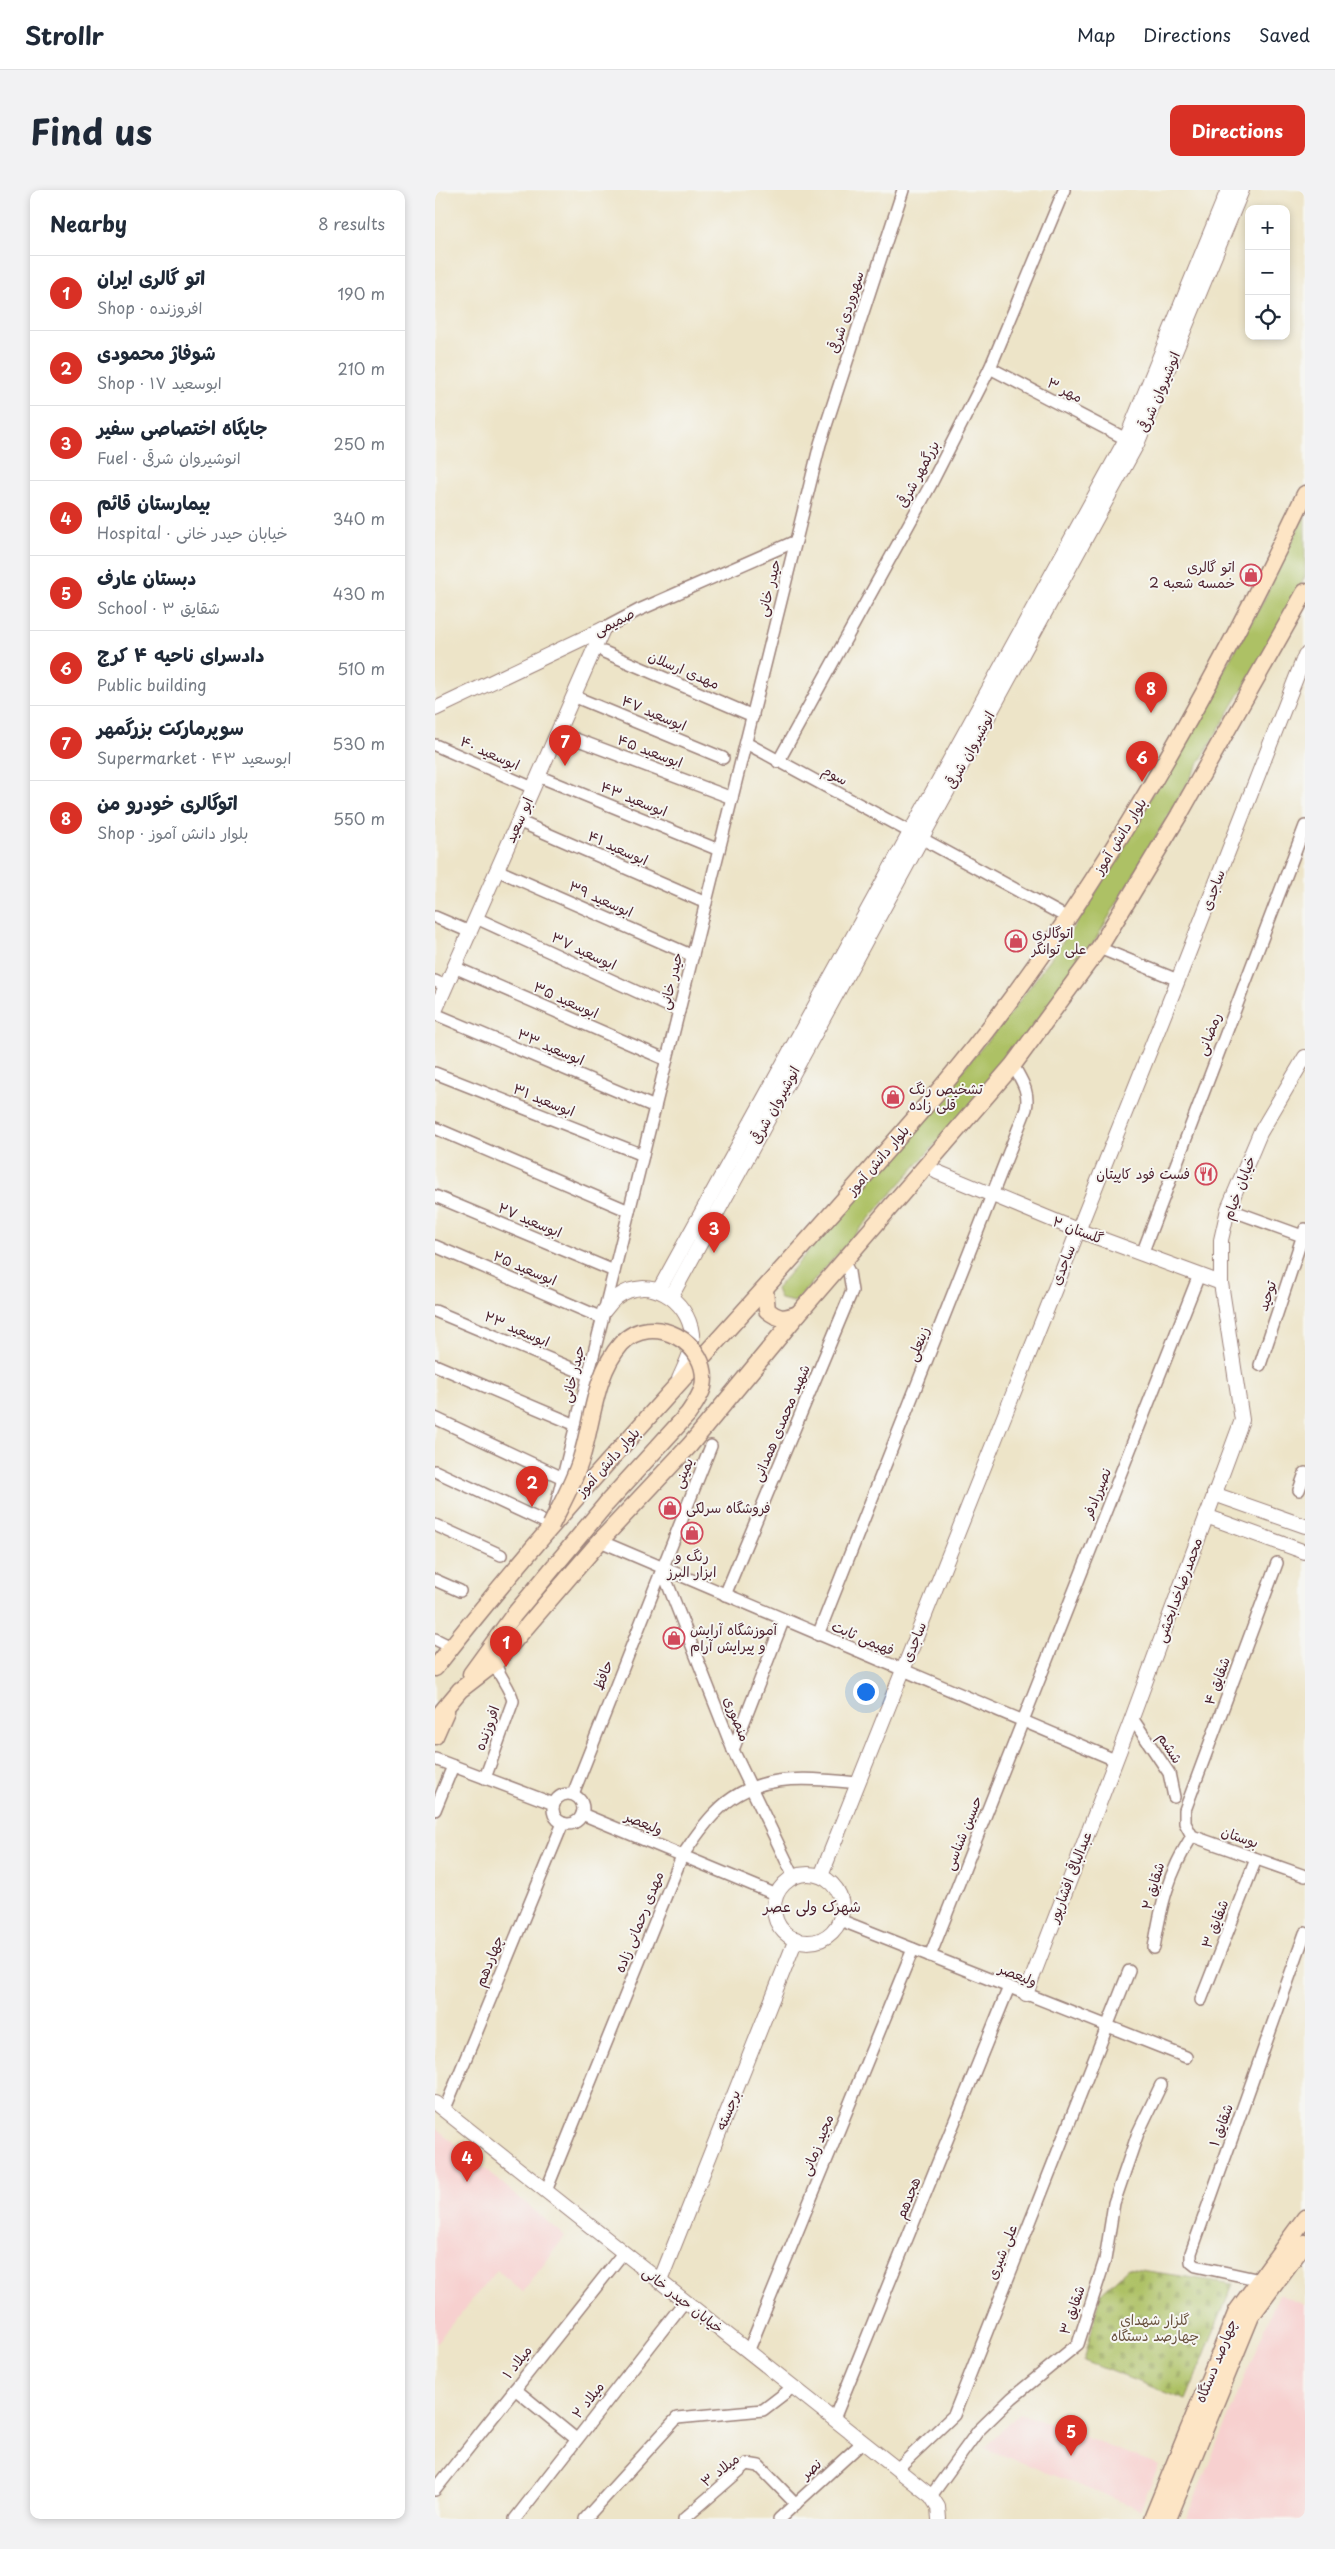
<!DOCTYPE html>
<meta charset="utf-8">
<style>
:root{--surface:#fff;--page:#f2f2f3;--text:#1f2937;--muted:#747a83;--line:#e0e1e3;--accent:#d93025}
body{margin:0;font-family:"Playpen Sans","Playpen Sans Arabic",sans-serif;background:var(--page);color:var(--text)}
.controls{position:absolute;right:15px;top:15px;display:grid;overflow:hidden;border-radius:10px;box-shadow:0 2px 8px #0003}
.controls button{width:45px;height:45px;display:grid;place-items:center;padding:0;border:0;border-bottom:1px solid var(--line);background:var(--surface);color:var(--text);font:25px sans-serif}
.you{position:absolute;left:430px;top:1501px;width:18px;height:18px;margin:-12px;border:4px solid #fff;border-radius:50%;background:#1a73e8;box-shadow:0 0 0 8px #1a73e833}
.badge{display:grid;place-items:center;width:32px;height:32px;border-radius:50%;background:var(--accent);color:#fff;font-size:16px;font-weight:700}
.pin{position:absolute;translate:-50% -41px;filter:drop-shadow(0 1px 2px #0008)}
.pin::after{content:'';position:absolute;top:26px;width:18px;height:15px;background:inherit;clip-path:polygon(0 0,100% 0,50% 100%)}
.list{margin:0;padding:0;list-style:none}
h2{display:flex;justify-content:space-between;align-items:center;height:65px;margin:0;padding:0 20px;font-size:21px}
h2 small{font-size:16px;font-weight:400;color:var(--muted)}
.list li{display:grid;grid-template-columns:32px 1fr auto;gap:15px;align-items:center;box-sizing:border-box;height:75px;padding:0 20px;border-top:1px solid var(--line)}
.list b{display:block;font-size:19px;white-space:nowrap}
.list p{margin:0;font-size:16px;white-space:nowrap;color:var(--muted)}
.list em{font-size:16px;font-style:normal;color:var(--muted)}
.icon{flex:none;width:28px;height:28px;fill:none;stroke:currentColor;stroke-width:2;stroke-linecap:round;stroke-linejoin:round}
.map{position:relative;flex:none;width:870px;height:2329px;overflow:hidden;border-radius:10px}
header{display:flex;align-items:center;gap:30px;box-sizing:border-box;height:70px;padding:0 25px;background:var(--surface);border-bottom:1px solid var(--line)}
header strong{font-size:24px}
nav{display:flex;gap:28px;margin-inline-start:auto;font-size:18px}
.intro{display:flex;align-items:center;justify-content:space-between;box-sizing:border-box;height:120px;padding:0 30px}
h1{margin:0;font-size:35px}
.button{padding:12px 22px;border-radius:10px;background:var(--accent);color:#fff;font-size:18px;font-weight:700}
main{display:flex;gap:30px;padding:0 30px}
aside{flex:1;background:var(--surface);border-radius:10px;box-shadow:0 2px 8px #0003}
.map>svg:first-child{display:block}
.built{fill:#f7d0cf}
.grass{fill:#adc165;stroke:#7c7048}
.cemetery{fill:url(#cemetery-stones);stroke:#7c7048}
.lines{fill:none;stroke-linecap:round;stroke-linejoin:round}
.minor-casing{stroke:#9c827a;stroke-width:14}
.tertiary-casing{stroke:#9c827a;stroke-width:16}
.secondary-casing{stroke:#9c827a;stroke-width:19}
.minor{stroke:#fff;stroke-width:11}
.tertiary{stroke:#fff;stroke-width:14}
.secondary{stroke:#fde5c5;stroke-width:16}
.secondary-bridge-casing{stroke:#9c827a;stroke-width:19;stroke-linecap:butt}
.secondary-bridge{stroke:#fde5c5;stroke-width:16}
.labels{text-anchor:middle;stroke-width:4;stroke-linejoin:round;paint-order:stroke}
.street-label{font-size:14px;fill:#4a1f2b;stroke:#f6f6f2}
.poi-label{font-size:14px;fill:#4a1f2b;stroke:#f6f6f2;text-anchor:start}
.park-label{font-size:14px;fill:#68503c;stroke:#f6f6f2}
.neighbourhood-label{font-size:15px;fill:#4a1f2b;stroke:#f6f6f2}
</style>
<header>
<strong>Strollr</strong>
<nav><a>Map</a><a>Directions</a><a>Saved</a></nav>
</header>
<div class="intro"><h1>Find us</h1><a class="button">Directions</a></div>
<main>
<aside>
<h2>Nearby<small>8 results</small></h2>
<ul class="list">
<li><span class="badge">1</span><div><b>اتو گالری ایران</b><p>Shop · افروزنده</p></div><em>190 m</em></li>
<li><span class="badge">2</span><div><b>شوفاژ محمودی</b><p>Shop · ابوسعید ۱۷</p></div><em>210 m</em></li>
<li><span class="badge">3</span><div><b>جایگاه اختصاصی سفیر</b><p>Fuel · انوشیروان شرقی</p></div><em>250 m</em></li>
<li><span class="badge">4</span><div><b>بیمارستان قائم</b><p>Hospital · خیابان حیدر خانی</p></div><em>340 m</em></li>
<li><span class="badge">5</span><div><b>دبستان عارف</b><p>School · شقایق ۳</p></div><em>430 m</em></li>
<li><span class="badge">6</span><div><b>دادسرای ناحیه ۴ کرج</b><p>Public building</p></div><em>510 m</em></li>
<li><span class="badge">7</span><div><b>سوپرمارکت بزرگمهر</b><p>Supermarket · ابوسعید ۴۳</p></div><em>530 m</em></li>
<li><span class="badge">8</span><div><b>اتوگالری خودرو من</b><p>Shop · بلوار دانش آموز</p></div><em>550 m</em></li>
</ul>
</aside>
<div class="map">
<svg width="870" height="2329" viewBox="0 0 870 2329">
<defs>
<pattern id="cemetery-stones" width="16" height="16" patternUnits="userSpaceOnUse" patternTransform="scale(1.25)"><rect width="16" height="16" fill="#adc165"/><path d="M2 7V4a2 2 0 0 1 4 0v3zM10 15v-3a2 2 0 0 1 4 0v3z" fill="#96a558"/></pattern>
</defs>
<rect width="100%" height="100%" fill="#f6f6f2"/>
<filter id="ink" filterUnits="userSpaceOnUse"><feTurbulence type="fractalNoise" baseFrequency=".02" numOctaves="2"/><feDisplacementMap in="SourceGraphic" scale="10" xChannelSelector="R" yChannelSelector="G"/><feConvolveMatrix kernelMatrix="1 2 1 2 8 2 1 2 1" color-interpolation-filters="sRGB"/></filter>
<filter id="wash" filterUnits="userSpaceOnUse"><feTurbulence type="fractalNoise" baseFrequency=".0096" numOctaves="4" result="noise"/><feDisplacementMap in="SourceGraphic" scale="20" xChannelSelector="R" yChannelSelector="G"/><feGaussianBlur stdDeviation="1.12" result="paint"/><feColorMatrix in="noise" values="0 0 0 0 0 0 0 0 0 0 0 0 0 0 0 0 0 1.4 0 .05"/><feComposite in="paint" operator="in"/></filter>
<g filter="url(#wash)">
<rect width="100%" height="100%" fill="#ede4c8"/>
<g class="built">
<path d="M0 1937 130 2046 88 2102 62 2080 0 2154Z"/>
<path d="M844 2104 870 2115V2329H751Z"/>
<path d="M585 2223 724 2275 705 2319 549 2258Z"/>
</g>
<path class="grass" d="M870 324V386L860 409 658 754 560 887 360 1112 345 1109 341 1099 571 829 649 723 828 412Z"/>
<path class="cemetery" d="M693 2078 798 2094 751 2210 649 2171 665 2104Z"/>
</g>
<g filter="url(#ink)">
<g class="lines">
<g class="minor-casing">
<g id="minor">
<path d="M555 178 691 249"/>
<path d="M168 439 204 420 361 351"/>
<path d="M169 462 318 526"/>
<path d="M138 506 288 568"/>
<path d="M122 542 297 608"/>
<path d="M311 553 633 728"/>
<path d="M0 555 98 598"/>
<path d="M343 572 496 294 555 178 629 0"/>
<path d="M103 586 284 660"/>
<path d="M83 631 271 713"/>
<path d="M62 680 258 766"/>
<path d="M0 727 35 742"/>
<path d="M41 728 244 821"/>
<path d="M664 758 743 790"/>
<path d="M19 777 232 870"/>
<path d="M0 791 11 796"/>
<path d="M0 824 220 917"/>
<path d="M0 883 208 965"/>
<path d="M0 938 194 1021"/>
<path d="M0 1006 179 1081"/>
<path d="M793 1019 870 1047"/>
<path d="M0 1056 167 1128"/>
<path d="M707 1064 870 636"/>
<path d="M0 1121 153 1185"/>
<path d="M0 1175 141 1235"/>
<path d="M825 1175 870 1039"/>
<path d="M0 1228 128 1288"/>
<path d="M0 1281 116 1335 385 254 468 0"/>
<path d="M864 1300 870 1283"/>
<path d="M0 1335 66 1365"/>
<path d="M165 1351 680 1570"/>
<path d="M842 1373 750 1620V1633L757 1646 870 1686"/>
<path d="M226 1377 298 1560 359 1687"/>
<path d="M0 1390 25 1401"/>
<path d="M290 1405 417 1101 414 1082 408 1071"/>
<path d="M383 1445 591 919C595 901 586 890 578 875"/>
<path d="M0 1449 16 1457"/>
<path d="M697 1528 734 1583 739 1607"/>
<path d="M298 1560 348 1431"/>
<path d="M0 1569 119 1614"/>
<path d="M50 1588 78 1511C75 1497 64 1487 60 1473"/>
<path d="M138 1604 276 1256"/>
<circle cx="133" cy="1619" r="15"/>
<path d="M0 1620 18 1576"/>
<path d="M147 1624 342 1705"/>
<path d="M405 1730 751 1867"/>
<path d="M719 1758C726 1715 733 1684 757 1646"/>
<path d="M495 1766 764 1085"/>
<path d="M766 1810 821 1669"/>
<path d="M9 1921 128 1633"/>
<path d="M111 2001 247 1666C257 1652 267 1636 280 1623 319 1581 371 1588 423 1593"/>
<path d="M830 2091 761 2076 756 2072V2063L870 1743"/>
<path d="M313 2162 478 1759"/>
<path d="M80 2199 141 2249"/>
<path d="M399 2229 574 1797"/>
<path d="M462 2279 519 2225 694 1781"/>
<path d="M0 2300 188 2063"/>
<path d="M496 2306 543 2241 577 2208 643 2154 670 2070 679 2013 703 1943 726 1895"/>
<path d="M80 2329 250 2111"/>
<path d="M150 2329 242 2228 328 2220 358 2197"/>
<path d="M249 2329 312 2274 324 2276 361 2314"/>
<path d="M344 2329 428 2252"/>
</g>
</g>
<g class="tertiary-casing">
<g id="tertiary">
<path d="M0 519 168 439"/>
<path d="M0 821 168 439"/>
<path d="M502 982 642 1040 786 1093"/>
<path d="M224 1100 691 249 793 0"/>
<path d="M236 1107 702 254 807 0"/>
<path d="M169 1121C173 1117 177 1110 182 1107 213 1084 253 1109 257 1144 259 1160 250 1175 244 1189"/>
<path d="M779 1304 870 1336"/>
<path d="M771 1326 870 1362"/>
<circle cx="373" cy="1718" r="34"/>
<path d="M386 1686 743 790 870 465"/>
<path d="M591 1804 697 1528 807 1230 786 1093V1050L793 1019 825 943 870 867"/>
<path d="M0 1913 496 2306 503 2317 504 2329"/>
<path d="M225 2091 361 1749"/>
</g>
</g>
<g class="secondary-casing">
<g id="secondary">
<path d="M330 1100 332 1120C344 1130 349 1129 363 1124"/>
<path d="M0 1478C133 1307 285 1152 427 989 474 935 522 882 564 825 685 664 784 485 870 304"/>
<path d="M36 1484 78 1426"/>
<path d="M0 1530 25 1500 60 1473 165 1351 255 1255 363 1124 578 875 664 758 744 625 870 402"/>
<path d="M0 1546 11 1521"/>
<path d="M717 2329 802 2121 870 2028"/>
<path d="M733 2329 816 2126 870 2053"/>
</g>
</g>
<use href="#minor" class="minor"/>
<use href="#tertiary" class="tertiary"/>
<use href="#secondary" class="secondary"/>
<g class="secondary-bridge-casing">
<path id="secondary-bridge" d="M78 1426 171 1314 253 1224C259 1215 265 1207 268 1197 277 1153 216 1120 186 1154 159 1185 158 1231 146 1269 139 1292 127 1313 116 1335"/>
</g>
<use href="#secondary-bridge" class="secondary-bridge"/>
</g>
</g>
<defs>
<g id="shop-ring" transform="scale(1.125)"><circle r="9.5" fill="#f6f6f2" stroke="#d1495b" stroke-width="1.5"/><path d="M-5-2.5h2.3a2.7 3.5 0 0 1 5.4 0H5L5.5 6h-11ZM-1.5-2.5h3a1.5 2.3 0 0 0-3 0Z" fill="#d1495b"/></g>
<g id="restaurant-ring" transform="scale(1.125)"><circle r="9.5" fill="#f6f6f2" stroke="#d1495b" stroke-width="1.5"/><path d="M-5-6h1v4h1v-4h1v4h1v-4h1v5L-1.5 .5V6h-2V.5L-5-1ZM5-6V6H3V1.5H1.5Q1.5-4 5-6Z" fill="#d1495b"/></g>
</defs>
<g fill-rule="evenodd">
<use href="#shop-ring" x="816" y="385"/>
<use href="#shop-ring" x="581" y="751"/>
<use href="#shop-ring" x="458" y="907"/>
<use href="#restaurant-ring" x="771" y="984"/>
<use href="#shop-ring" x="235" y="1318"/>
<use href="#shop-ring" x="257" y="1343"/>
<use href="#shop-ring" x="239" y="1448"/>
</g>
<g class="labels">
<g class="street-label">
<text transform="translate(411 122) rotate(-72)" y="5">سهروردی شرقی</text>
<text transform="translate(630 200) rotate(27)" y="5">مهر ۳</text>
<text transform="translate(724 202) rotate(-67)" y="5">انوشیروان شرقی</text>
<text transform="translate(483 284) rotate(-62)" y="5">بزرگمهر شرقی</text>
<text transform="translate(334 398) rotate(-76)" y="5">حیدر خانی</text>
<text transform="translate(179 432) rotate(-27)" y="5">صمیمی</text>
<text transform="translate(249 480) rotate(23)" y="5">مهدی ارسلان</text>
<text transform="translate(219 523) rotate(23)" y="5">ابوسعید ۴۷</text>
<text transform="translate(535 560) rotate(-61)" y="5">انوشیروان شرقی</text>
<text transform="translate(215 561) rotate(21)" y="5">ابوسعید ۴۵</text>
<text transform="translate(55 563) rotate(24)" y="5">ابوسعید ۴۰</text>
<text transform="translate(400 585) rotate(28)" y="5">سوم</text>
<text transform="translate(199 609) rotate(22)" y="5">ابوسعید ۴۳</text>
<text transform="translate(84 630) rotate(-66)" y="5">ابو سعید</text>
<text transform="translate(685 646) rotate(-58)" y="5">بلوار دانش آموز</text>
<text transform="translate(183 658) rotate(24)" y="5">ابوسعید ۴۱</text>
<text transform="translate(778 700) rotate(-69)" y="5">ساجدی</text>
<text transform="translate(166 709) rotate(24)" y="5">ابوسعید ۳۹</text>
<text transform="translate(149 761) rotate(25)" y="5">ابوسعید ۳۷</text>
<text transform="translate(236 791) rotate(-76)" y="5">حیدر خانی</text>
<text transform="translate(131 810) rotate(24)" y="5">ابوسعید ۳۵</text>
<text transform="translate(774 844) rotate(-69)" y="5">رمضانی</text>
<text transform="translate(116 857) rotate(23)" y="5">ابوسعید ۳۳</text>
<text transform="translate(109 910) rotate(22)" y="5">ابوسعید ۳۱</text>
<text transform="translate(340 915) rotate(-61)" y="5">انوشیروان شرقی</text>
<text transform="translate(443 970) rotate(-49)" y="5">بلوار دانش آموز</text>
<text transform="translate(804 998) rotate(-69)" y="5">خیابان خیام</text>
<text transform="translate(95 1030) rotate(23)" y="5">ابوسعید ۲۷</text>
<text transform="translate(643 1040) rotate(21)" y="5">گلستان ۲</text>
<text transform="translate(628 1075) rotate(-68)" y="5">ساجدی</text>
<text transform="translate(90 1078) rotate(23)" y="5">ابوسعید ۲۵</text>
<text transform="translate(832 1106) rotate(-72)" y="5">توحید</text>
<text transform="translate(82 1139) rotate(23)" y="5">ابوسعید ۲۳</text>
<text transform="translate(483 1154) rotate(-68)" y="5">زینعلی</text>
<text transform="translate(138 1184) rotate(-76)" y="5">حیدر خانی</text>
<text transform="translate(346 1233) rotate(-67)" y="5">شهید محمدی همدانی</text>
<text transform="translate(173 1272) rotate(-48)" y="5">بلوار دانش آموز</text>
<text transform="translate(248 1283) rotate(-68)" y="5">یمینی</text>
<text transform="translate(662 1303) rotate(-68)" y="5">نصیررادفر</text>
<text transform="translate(744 1400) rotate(-70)" y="5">محمدرضاخدابخشی</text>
<text transform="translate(428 1448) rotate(23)" y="5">فهیمی ثابت</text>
<text transform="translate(479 1452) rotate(-68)" y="5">ساجدی</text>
<text transform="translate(168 1485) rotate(-69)" y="5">حافظ</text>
<text transform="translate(782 1491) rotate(-70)" y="5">شقایق ۴</text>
<text transform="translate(302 1529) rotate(68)" y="5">منصوری</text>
<text transform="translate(52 1538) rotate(-70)" y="5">افروزنده</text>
<text transform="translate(735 1558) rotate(58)" y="5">ششم</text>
<text transform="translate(209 1633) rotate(23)" y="5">ولیعصر</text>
<text transform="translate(528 1643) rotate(-68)" y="5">حسین شناسی</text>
<text transform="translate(805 1647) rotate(19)" y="5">بوستان</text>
<text transform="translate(635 1687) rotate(-69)" y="5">عبدالباقی افشارپور</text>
<text transform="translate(718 1696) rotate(-74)" y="5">شقایق ۲</text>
<text transform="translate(204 1732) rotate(-68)" y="5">مهدی رحمانی زاده</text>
<text transform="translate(780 1734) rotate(-69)" y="5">شقایق ۳</text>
<text transform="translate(54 1771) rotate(-68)" y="5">چهاردهم</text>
<text transform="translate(583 1785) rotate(22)" y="5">ولیعصر</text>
<text transform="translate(293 1920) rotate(-68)" y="5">برجسته</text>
<text transform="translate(786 1935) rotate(-70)" y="5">شقایق ۱</text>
<text transform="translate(382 1955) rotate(-68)" y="5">مجید زمانی</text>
<text transform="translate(473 2008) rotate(-68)" y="5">هجدهم</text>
<text transform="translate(567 2062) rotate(-68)" y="5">علی شیری</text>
<text transform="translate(248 2110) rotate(38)" y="5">خیابان حیدر خانی</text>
<text transform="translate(637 2120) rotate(-71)" y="5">شقایق ۳</text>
<text transform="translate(781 2171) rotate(-68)" y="5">چهارصد دستگاه</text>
<text transform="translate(82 2172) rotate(-52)" y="5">میلاد ۱</text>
<text transform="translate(153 2210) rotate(-52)" y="5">میلاد ۲</text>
<text transform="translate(376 2279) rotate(-42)" y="5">نصر</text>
<text transform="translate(285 2280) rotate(-38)" y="5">میلاد ۳</text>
</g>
<g class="poi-label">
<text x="800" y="382" text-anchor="end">اتو گالری<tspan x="800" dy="16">خمسه شعبه 2</tspan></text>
<text x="597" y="748">اتوگالری<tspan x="597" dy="16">علی توانگر</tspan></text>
<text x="474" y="904">تشخیص رنگ<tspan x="474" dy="16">قلی زاده</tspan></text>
<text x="755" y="989" text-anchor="end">فست فود کاپیتان</text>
<text x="251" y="1323">فروشگاه سرلکی</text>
<text x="257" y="1371" text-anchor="middle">رنگ و<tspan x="257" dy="16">ابزار البرز</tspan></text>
<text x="255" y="1445">آموزشگاه آرایش<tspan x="255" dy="16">و پیرایش آرام</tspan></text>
</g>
<g class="park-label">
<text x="720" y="2135">گلزار شهدای<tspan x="720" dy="16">چهارصد دستگاه</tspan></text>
</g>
<g class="neighbourhood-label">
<text x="377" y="1722">شهرک ولی عصر</text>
</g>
</g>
</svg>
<div class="controls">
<button>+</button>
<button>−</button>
<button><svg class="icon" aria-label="locate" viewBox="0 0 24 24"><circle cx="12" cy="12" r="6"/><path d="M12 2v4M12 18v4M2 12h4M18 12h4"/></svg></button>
</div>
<div class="you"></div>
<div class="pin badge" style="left:71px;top:1477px">1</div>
<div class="pin badge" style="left:97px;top:1317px">2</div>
<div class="pin badge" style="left:279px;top:1063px">3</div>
<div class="pin badge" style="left:32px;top:1992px">4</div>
<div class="pin badge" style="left:636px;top:2266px">5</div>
<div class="pin badge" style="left:707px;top:592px">6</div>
<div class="pin badge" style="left:130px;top:576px">7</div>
<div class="pin badge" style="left:716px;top:523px">8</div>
</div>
</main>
